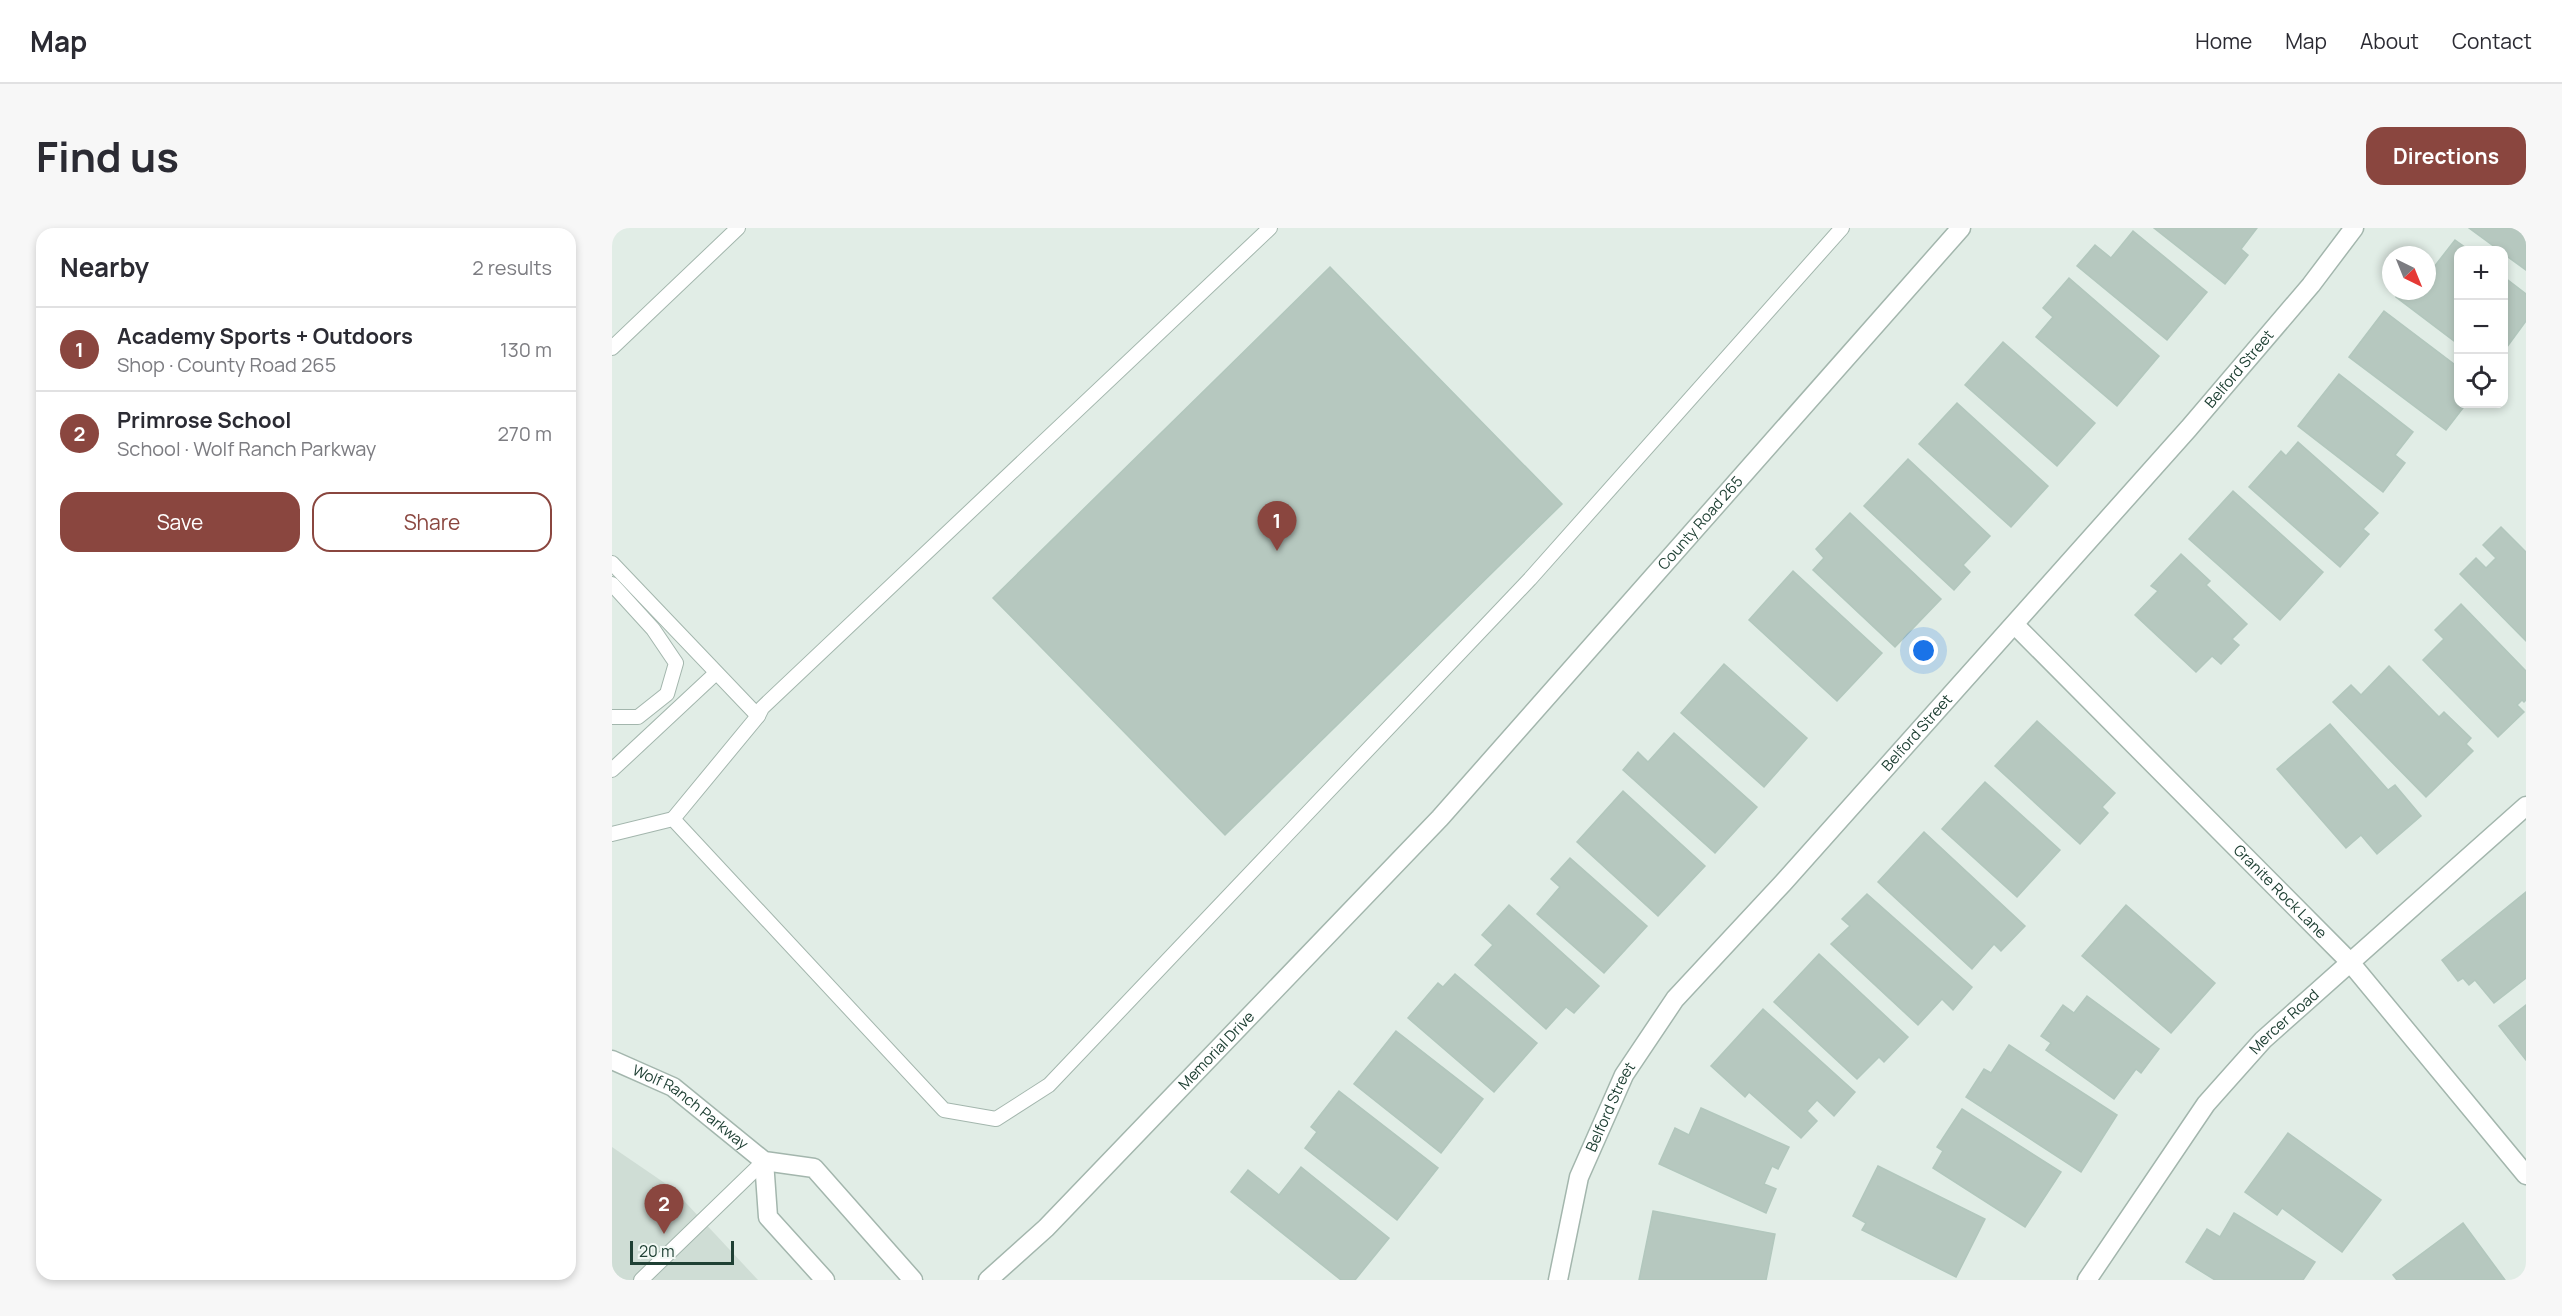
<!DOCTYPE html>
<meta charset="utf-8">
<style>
:root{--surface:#fff;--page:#f7f7f7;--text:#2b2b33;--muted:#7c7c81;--line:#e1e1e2;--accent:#8a463f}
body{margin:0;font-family:Manrope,sans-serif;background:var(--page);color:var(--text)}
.controls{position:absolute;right:18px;top:18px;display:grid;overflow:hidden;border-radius:12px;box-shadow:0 3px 9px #0003}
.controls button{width:54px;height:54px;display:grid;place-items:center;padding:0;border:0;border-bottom:2px solid var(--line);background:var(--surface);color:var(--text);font:30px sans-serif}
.compass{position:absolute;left:1770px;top:18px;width:54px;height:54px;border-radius:50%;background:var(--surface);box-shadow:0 3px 9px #0003;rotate:137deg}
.scale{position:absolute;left:18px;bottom:15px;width:104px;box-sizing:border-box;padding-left:6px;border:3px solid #1f4034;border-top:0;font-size:16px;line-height:21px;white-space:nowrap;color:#1f4034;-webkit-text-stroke:4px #f2f9f5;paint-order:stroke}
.you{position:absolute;left:1312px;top:423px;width:21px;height:21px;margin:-15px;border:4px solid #fff;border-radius:50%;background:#1a73e8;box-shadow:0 0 0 9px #1a73e833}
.badge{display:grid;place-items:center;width:39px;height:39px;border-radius:50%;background:var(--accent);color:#fff;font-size:20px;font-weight:700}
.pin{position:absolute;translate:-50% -50px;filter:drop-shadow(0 2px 3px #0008)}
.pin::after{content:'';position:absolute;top:32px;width:21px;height:18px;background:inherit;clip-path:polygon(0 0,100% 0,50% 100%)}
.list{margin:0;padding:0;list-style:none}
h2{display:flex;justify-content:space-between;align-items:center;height:78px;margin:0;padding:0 24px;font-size:26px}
h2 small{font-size:20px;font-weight:400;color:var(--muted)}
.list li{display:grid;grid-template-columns:39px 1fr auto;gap:18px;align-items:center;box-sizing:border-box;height:84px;padding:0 24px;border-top:2px solid var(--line)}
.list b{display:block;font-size:22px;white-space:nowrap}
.list p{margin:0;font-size:20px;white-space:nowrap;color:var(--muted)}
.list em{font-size:20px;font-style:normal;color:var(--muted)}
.actions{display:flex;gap:12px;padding:18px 24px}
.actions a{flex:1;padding:14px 0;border:2px solid var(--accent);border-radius:18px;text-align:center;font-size:21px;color:var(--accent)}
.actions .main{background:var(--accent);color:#fff}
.icon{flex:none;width:33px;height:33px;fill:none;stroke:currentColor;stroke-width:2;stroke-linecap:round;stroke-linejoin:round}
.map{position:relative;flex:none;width:1914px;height:1052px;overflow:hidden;border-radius:18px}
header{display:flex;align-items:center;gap:36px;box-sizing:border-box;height:84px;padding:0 30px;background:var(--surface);border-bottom:2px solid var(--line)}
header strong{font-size:28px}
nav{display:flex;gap:33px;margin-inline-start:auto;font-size:21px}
.intro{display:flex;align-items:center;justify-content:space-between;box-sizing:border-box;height:144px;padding:0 36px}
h1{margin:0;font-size:42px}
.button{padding:15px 27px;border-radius:18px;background:var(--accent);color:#fff;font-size:21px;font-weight:700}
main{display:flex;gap:36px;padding:0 36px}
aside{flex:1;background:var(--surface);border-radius:18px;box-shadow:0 3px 9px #0003}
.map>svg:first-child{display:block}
.built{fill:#cfddd5}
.building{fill:#b6c8bf;stroke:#b2c7bd;stroke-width:1.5}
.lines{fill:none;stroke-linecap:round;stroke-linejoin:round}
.service-casing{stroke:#a3b6ad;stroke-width:16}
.minor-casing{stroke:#a3b6ad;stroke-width:21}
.tertiary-casing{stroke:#a3b6ad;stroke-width:21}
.service{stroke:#fff;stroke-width:14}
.minor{stroke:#fff;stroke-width:18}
.tertiary{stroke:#fff;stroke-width:18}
.labels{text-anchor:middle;stroke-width:6;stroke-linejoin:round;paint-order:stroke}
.street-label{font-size:15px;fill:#1f4034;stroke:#f2f9f5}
</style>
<header>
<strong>Map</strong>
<nav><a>Home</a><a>Map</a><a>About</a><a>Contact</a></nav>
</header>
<div class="intro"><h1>Find us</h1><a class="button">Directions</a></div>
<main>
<aside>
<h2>Nearby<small>2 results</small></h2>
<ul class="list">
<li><span class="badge">1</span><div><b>Academy Sports + Outdoors</b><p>Shop · County Road 265</p></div><em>130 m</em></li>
<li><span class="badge">2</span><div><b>Primrose School</b><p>School · Wolf Ranch Parkway</p></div><em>270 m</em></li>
</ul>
<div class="actions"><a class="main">Save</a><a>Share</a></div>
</aside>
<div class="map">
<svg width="1914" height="1052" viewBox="0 0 1914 1052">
<rect width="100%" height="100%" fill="#e1ede6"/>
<path class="built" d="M0 919 60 960 146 1052H0Z"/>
<g class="building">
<path d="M1542 0H1645L1629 21 1636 27 1613 56Z"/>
<path d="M1857 0H1914V42L1892 26V22H1887Z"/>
<path d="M1521 3 1595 64 1555 112 1465 38 1483 17 1499 30Z"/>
<path d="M1843 12 1857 22H1846V116L1784 69 1788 63H1815V48Z"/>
<path d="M718 39 950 276 613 607 381 370Z"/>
<path d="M1892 49 1914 66V93L1892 123Z"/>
<path d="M1457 50 1547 128 1505 178 1424 109 1441 89 1431 80Z"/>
<path d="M1772 83 1846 139V176H1854L1834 202 1737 129Z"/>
<path d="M1391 114 1483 195 1445 238 1353 157Z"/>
<path d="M1727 146 1801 204 1783 227 1793 235 1771 264 1686 198Z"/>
<path d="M1345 175 1436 258 1399 299 1307 216Z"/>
<path d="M1686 214 1766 285 1751 301 1757 306 1728 339 1637 259 1669 223 1674 228Z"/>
<path d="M1296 231 1378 308 1351 337 1358 344 1342 362 1252 278Z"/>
<path d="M1621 263 1711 344 1668 392 1577 311Z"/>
<path d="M1238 285 1329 371 1283 419 1201 342 1212 330 1204 321Z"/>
<path d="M1889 299 1914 324V413L1848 346 1864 330 1874 340 1884 330 1871 317Z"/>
<path d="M1569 326 1598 353 1594 357 1635 396 1620 411 1627 417 1609 436 1600 428 1584 444 1523 387 1546 363 1539 358Z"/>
<path d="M1181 343 1270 425 1225 473 1137 392Z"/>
<path d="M1849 376 1914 443V472L1912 474 1910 472 1905 477 1912 484 1886 509 1811 432 1832 411 1823 402Z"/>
<path d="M1112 436 1195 510 1152 559 1069 485Z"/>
<path d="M1777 438 1827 489 1832 484 1859 510 1854 516 1861 523 1814 569 1721 474 1739 457 1749 467Z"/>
<path d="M1425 493 1503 565 1490 579 1496 585 1468 616 1383 538Z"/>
<path d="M1718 496 1776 562 1783 557 1809 588 1765 626 1749 607 1734 620 1665 541Z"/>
<path d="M1062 505 1145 579 1103 625 1011 542 1026 524 1036 534Z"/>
<path d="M1373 554 1448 622 1405 669 1330 601Z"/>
<path d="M1011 563 1093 638 1046 688 965 614Z"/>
<path d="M1312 604 1413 698 1389 723 1382 716 1360 741 1266 654Z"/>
<path d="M958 630 1035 698 992 745 925 686 948 659 939 651Z"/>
<path d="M1914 664V750L1882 775 1863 752 1857 757 1851 750 1846 753 1830 732Z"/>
<path d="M1255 666 1360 759 1341 782 1330 771 1306 797 1219 716 1238 698 1230 691Z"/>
<path d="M897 677 987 758 962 785 954 779 934 801 863 737 881 717 870 707Z"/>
<path d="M1514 677 1603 755 1559 805 1470 728Z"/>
<path d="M1207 726 1296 809 1272 834 1267 829 1245 851 1162 774Z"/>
<path d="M843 746 925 815 882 864 796 790 826 755 831 759Z"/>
<path d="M1475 768 1547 821 1529 845 1524 841 1502 871 1434 822 1439 815 1429 808 1451 777 1462 785Z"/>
<path d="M1914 777V832L1887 798Z"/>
<path d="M1151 781 1243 864 1222 888 1205 872 1195 883 1205 893 1189 910 1137 864 1133 869 1099 838Z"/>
<path d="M784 803 871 871 829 925 742 856Z"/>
<path d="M1397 817 1505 887 1469 944 1354 869 1372 841 1379 845Z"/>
<path d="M727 863 826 940 785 992 693 920 705 904 699 899Z"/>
<path d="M1089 880 1177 919 1166 941 1160 938 1152 956 1164 961 1154 985 1047 936 1063 900 1077 907Z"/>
<path d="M1350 881 1449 944 1413 999 1321 940 1331 923 1325 919Z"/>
<path d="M1676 905 1769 972 1730 1024 1670 980 1665 987 1633 964Z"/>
<path d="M1266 938 1373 991 1344 1049 1250 1002 1254 995 1241 988Z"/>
<path d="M689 939 777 1010 743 1052H729L619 964 636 942 667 967Z"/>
<path d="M1041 983 1163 1006 1154 1052H1027Z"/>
<path d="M1622 985 1703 1034 1691 1052H1603L1574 1034 1595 1001 1608 1009Z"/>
<path d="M1851 995 1893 1052H1785L1781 1047Z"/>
</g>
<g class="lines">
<g class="service-casing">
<g id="service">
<path d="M0 120 126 0"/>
<path d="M0 335 146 488"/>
<path d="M0 356 41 401 64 435 55 466 26 489H0"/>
<path d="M0 542 104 445"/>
<path d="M61 591 146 488 150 480 658 0"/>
<path d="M0 606 61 591 332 882 384 891 437 857 918 351 1230 0"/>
<path d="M29 1052 152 933"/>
</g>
</g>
<g class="minor-casing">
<g id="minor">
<path id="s1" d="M1403 397 1737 733 1914 947"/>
<path id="s2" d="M376 1052 434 1000 828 590 1349 0"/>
<path id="s3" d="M946 1052 967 949 1012 847 1063 771 1171 655 1577 200 1699 57 1742 0"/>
<path id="s4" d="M1475 1052 1594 876 1651 812 1914 578"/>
</g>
</g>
<g class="tertiary-casing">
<g id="tertiary">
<path id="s5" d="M0 832 61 859 152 933 202 940 301 1052"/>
<path d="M152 933 156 989 213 1052"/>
</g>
</g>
<use href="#service" class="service"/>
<use href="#minor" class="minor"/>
<use href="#tertiary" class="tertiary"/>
</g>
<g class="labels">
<g class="street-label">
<text dy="5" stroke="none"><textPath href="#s3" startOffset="1154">Belford Street</textPath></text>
<text dy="5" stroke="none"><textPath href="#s2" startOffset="1040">County Road 265</textPath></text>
<text dy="5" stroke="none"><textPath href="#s3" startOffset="668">Belford Street</textPath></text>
<text dy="5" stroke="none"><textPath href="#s1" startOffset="376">Granite Rock Lane</textPath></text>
<text dy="5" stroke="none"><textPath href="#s4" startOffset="326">Mercer Road</textPath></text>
<text dy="5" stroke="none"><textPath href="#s2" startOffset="324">Memorial Drive</textPath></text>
<text dy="5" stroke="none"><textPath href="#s3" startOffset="182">Belford Street</textPath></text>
<text dy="5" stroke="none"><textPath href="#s5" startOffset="92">Wolf Ranch Parkway</textPath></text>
</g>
</g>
</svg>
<div class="controls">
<button>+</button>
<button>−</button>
<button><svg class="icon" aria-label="locate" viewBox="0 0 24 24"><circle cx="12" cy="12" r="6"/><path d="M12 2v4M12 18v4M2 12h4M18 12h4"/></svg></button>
</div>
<svg class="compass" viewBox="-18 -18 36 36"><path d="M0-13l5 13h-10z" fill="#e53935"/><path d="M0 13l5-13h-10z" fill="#7c7c81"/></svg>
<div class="scale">20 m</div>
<div class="you"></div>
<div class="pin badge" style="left:665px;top:323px">1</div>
<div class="pin badge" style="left:52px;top:1006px">2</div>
</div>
</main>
